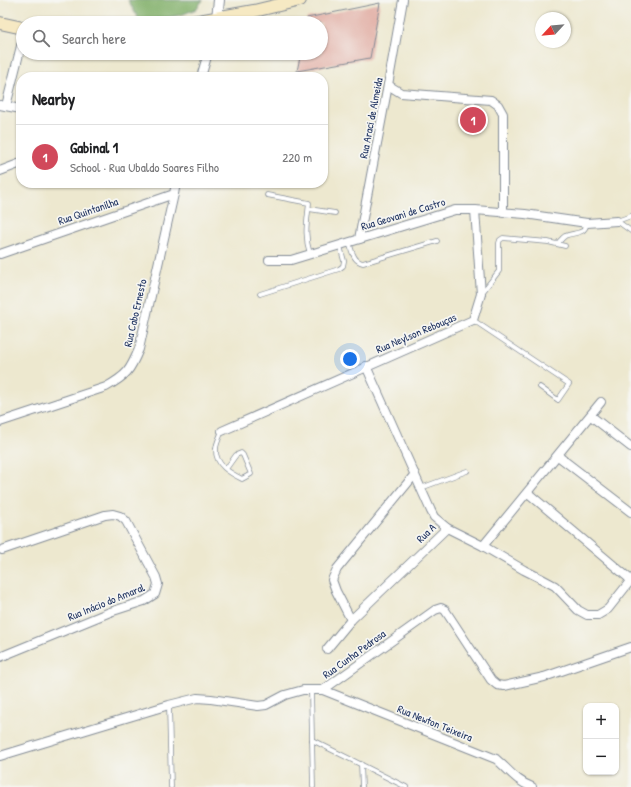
<!DOCTYPE html>
<meta charset="utf-8">
<style>
:root{--surface:#fff;--page:#f6f6f6;--text:#202124;--muted:#757577;--line:#e0e0e0;--accent:#d1495b}
body{margin:0;font-family:"Patrick Hand",sans-serif;background:var(--page);color:var(--text)}
.controls{position:absolute;right:12px;bottom:12px;display:grid;overflow:hidden;border-radius:8px;box-shadow:0 1px 3px #0004}
.controls button{width:36px;height:36px;display:grid;place-items:center;padding:0;border:0;border-bottom:1px solid var(--line);background:var(--surface);color:var(--text);font:20px sans-serif}
.compass{position:absolute;left:535px;top:12px;width:36px;height:36px;border-radius:50%;background:var(--surface);box-shadow:0 1px 3px #0004;rotate:244deg}
.you{position:absolute;left:350px;top:359px;width:14px;height:14px;margin:-10px;border:3px solid #fff;border-radius:50%;background:#1a73e8;box-shadow:0 0 0 6px #1a73e833}
.badge{display:grid;place-items:center;width:26px;height:26px;border-radius:50%;background:var(--accent);color:#fff;font-size:13px;font-weight:700}
.pin{position:absolute;translate:-50% -50%;border:2px solid #fff;box-shadow:0 1px 4px #0006}
.list{margin:0;padding:0;list-style:none}
h2{display:flex;justify-content:space-between;align-items:center;height:52px;margin:0;padding:0 16px;font-size:17px}
h2 small{font-size:13px;font-weight:400;color:var(--muted)}
.list li{display:grid;grid-template-columns:26px 1fr auto;gap:12px;align-items:center;box-sizing:border-box;height:64px;padding:0 16px;border-top:1px solid var(--line)}
.list b{display:block;font-size:15px;white-space:nowrap}
.list p{margin:0;font-size:13px;white-space:nowrap;color:var(--muted)}
.list em{font-size:13px;font-style:normal;color:var(--muted)}
.icon{flex:none;width:22px;height:22px;fill:none;stroke:currentColor;stroke-width:2;stroke-linecap:round;stroke-linejoin:round}
.map{position:relative;flex:none;width:631px;height:787px;overflow:hidden}
.search{position:absolute;background:var(--surface);box-shadow:0 1px 3px #0004;left:16px;top:16px;width:312px;height:44px;display:flex;align-items:center;gap:10px;box-sizing:border-box;padding:0 14px;border-radius:22px;color:var(--muted);font-size:15px}
.panel{position:absolute;background:var(--surface);box-shadow:0 1px 3px #0004;left:16px;top:72px;width:312px;height:116px;border-radius:16px}
.map>svg:first-child{display:block}
.forest{fill:#80af68;stroke:#4e6f63}
.building{fill:#e1aca2}
.lines{fill:none;stroke-linecap:round;stroke-linejoin:round}
.service-casing{stroke:#848c96;stroke-width:5.5}
.minor-casing{stroke:#848c96;stroke-width:10}
.tertiary-casing{stroke:#848c96;stroke-width:12}
.secondary-casing{stroke:#848c96;stroke-width:14}
.service{stroke:#fff;stroke-width:4}
.minor{stroke:#fff;stroke-width:8}
.tertiary{stroke:#fff;stroke-width:10}
.secondary{stroke:#f6e9c3;stroke-width:12}
.labels{text-anchor:middle;stroke-width:3.5;stroke-linejoin:round;paint-order:stroke}
.street-label{font-size:11px;fill:#1b2f5e;stroke:#f6f6f2}
</style>
<div class="map">
<svg width="631" height="787" viewBox="0 0 631 787">
<rect width="100%" height="100%" fill="#f6f6f2"/>
<filter id="ink" filterUnits="userSpaceOnUse"><feTurbulence type="fractalNoise" baseFrequency=".025" numOctaves="2"/><feDisplacementMap in="SourceGraphic" scale="8" xChannelSelector="R" yChannelSelector="G"/><feConvolveMatrix kernelMatrix="1 2 1 2 8 2 1 2 1" color-interpolation-filters="sRGB"/></filter>
<filter id="wash" filterUnits="userSpaceOnUse"><feTurbulence type="fractalNoise" baseFrequency=".012" numOctaves="4" result="noise"/><feDisplacementMap in="SourceGraphic" scale="16" xChannelSelector="R" yChannelSelector="G"/><feGaussianBlur stdDeviation="0.9" result="paint"/><feColorMatrix in="noise" values="0 0 0 0 0 0 0 0 0 0 0 0 0 0 0 0 0 1.4 0 .05"/><feComposite in="paint" operator="in"/></filter>
<g filter="url(#wash)">
<rect width="100%" height="100%" fill="#ede8cf"/>
<path class="forest" d="M128 0H203L196 9 181 15 140 22Z"/>
<g id="blocks">
<path class="building" d="M380 3 370 58 297 71 301 53H321V23H306L307 18Z"/>
</g>
</g>
<g filter="url(#ink)">
<use href="#blocks" fill-opacity="0" stroke="#848c96" stroke-width="1"/>
<g class="lines">
<g class="service-casing">
<g id="service">
<path d="M267 195 309 203C307 223 304 235 310 254"/>
<path d="M309 209 335 213"/>
<path d="M631 216 617 221 631 231"/>
<path d="M349 242C352 251 353 261 363 263L437 241"/>
<path d="M558 243C560 241 562 238 565 236 574 232 585 235 587 223"/>
<path d="M260 294 339 269 343 266 344 261 340 246"/>
<path d="M481 294 499 271V243L500 240 503 238 548 242 565 246"/>
<path d="M473 320 569 384 558 400 540 387"/>
<path d="M222 431C220 436 216 444 216 449 215 465 230 473 242 479L251 474 243 455 241 453 236 455 226 469"/>
<path d="M421 488 467 471"/>
<path d="M311 690 313 787"/>
<path d="M169 705 171 787"/>
<path d="M312 740 406 787"/>
<path d="M361 764 362 787"/>
</g>
</g>
<g class="minor-casing">
<g id="minor">
<path d="M201 77 208 53"/>
<path d="M388 85 401 93 491 100 498 105 503 114V213"/>
<path d="M0 105 21 109"/>
<path d="M6 106 23 38"/>
<path d="M0 171 21 163"/>
<path d="M359 239 388 85 403 0"/>
<path d="M0 254 174 194 176 183"/>
<path d="M269 260H291L455 210H475L525 214 587 223 617 221"/>
<path d="M366 366 431 511 434 517 447 528 483 546 524 570 540 578 555 586 578 610 587 615H598L608 609 631 580"/>
<path d="M591 416 631 447"/>
<path d="M0 422 106 387C127 375 130 371 139 349L174 194"/>
<path d="M222 431 473 320 481 294 475 210"/>
<path d="M558 456 631 512"/>
<path d="M528 493 631 580"/>
<path d="M483 546 601 402"/>
<path d="M351 620 336 591 332 580 337 569 415 474"/>
<path d="M327 649 351 620 447 528"/>
<path d="M0 657 110 612 144 601 155 594 158 584 156 577 126 521 120 516 113 514 105 515 2 550"/>
<path d="M323 690 496 759C509 770 516 781 532 787"/>
<path d="M0 756 169 705 197 698 211 699 258 706 266 705 285 695 303 690H323L435 610 441 608 445 610 491 680 497 685 504 686 544 677 631 647"/>
</g>
</g>
<g class="tertiary-casing">
<path id="tertiary" d="M217 18 219 0"/>
</g>
<g class="secondary-casing">
<g id="secondary">
<path d="M0 23 23 28"/>
<path d="M188 23 254 11 300 0"/>
</g>
</g>
<use href="#service" class="service"/>
<use href="#minor" class="minor"/>
<use href="#tertiary" class="tertiary"/>
<use href="#secondary" class="secondary"/>
</g>
</g>
<g class="labels">
<g class="street-label">
<text transform="translate(371 118) rotate(-79)" y="4">Rua Araci de Almeida</text>
<text transform="translate(88 211) rotate(-19)" y="4">Rua Quintanilha</text>
<text transform="translate(403 214) rotate(-17)" y="4">Rua Geovani de Castro</text>
<text transform="translate(135 313) rotate(-77)" y="4">Rua Cabo Ernesto</text>
<text transform="translate(416 333) rotate(-23)" y="4">Rua Neylson Rebouças</text>
<text transform="translate(426 533) rotate(-44)" y="4">Rua A</text>
<text transform="translate(106 602) rotate(-22)" y="4">Rua Inácio do Amaral</text>
<text transform="translate(354 654) rotate(-36)" y="4">Rua Cunha Pedrosa</text>
<text transform="translate(435 723) rotate(22)" y="4">Rua Newton Teixeira</text>
</g>
</g>
</svg>
<div class="controls">
<button>+</button>
<button>−</button>
</div>
<svg class="compass" viewBox="-18 -18 36 36"><path d="M0-13l5 13h-10z" fill="#e53935"/><path d="M0 13l5-13h-10z" fill="#757577"/></svg>
<div class="you"></div>
<div class="pin badge" style="left:473px;top:120px">1</div>
<div class="search"><svg class="icon" aria-label="search" viewBox="0 0 24 24"><circle cx="10" cy="10" r="6"/><path d="M15 15l6 6"/></svg>Search here</div>
<section class="panel">
<h2>Nearby<small></small></h2>
<ul class="list">
<li><span class="badge">1</span><div><b>Gabinal 1</b><p>School · Rua Ubaldo Soares Filho</p></div><em>220 m</em></li>
</ul>
</section>
</div>
